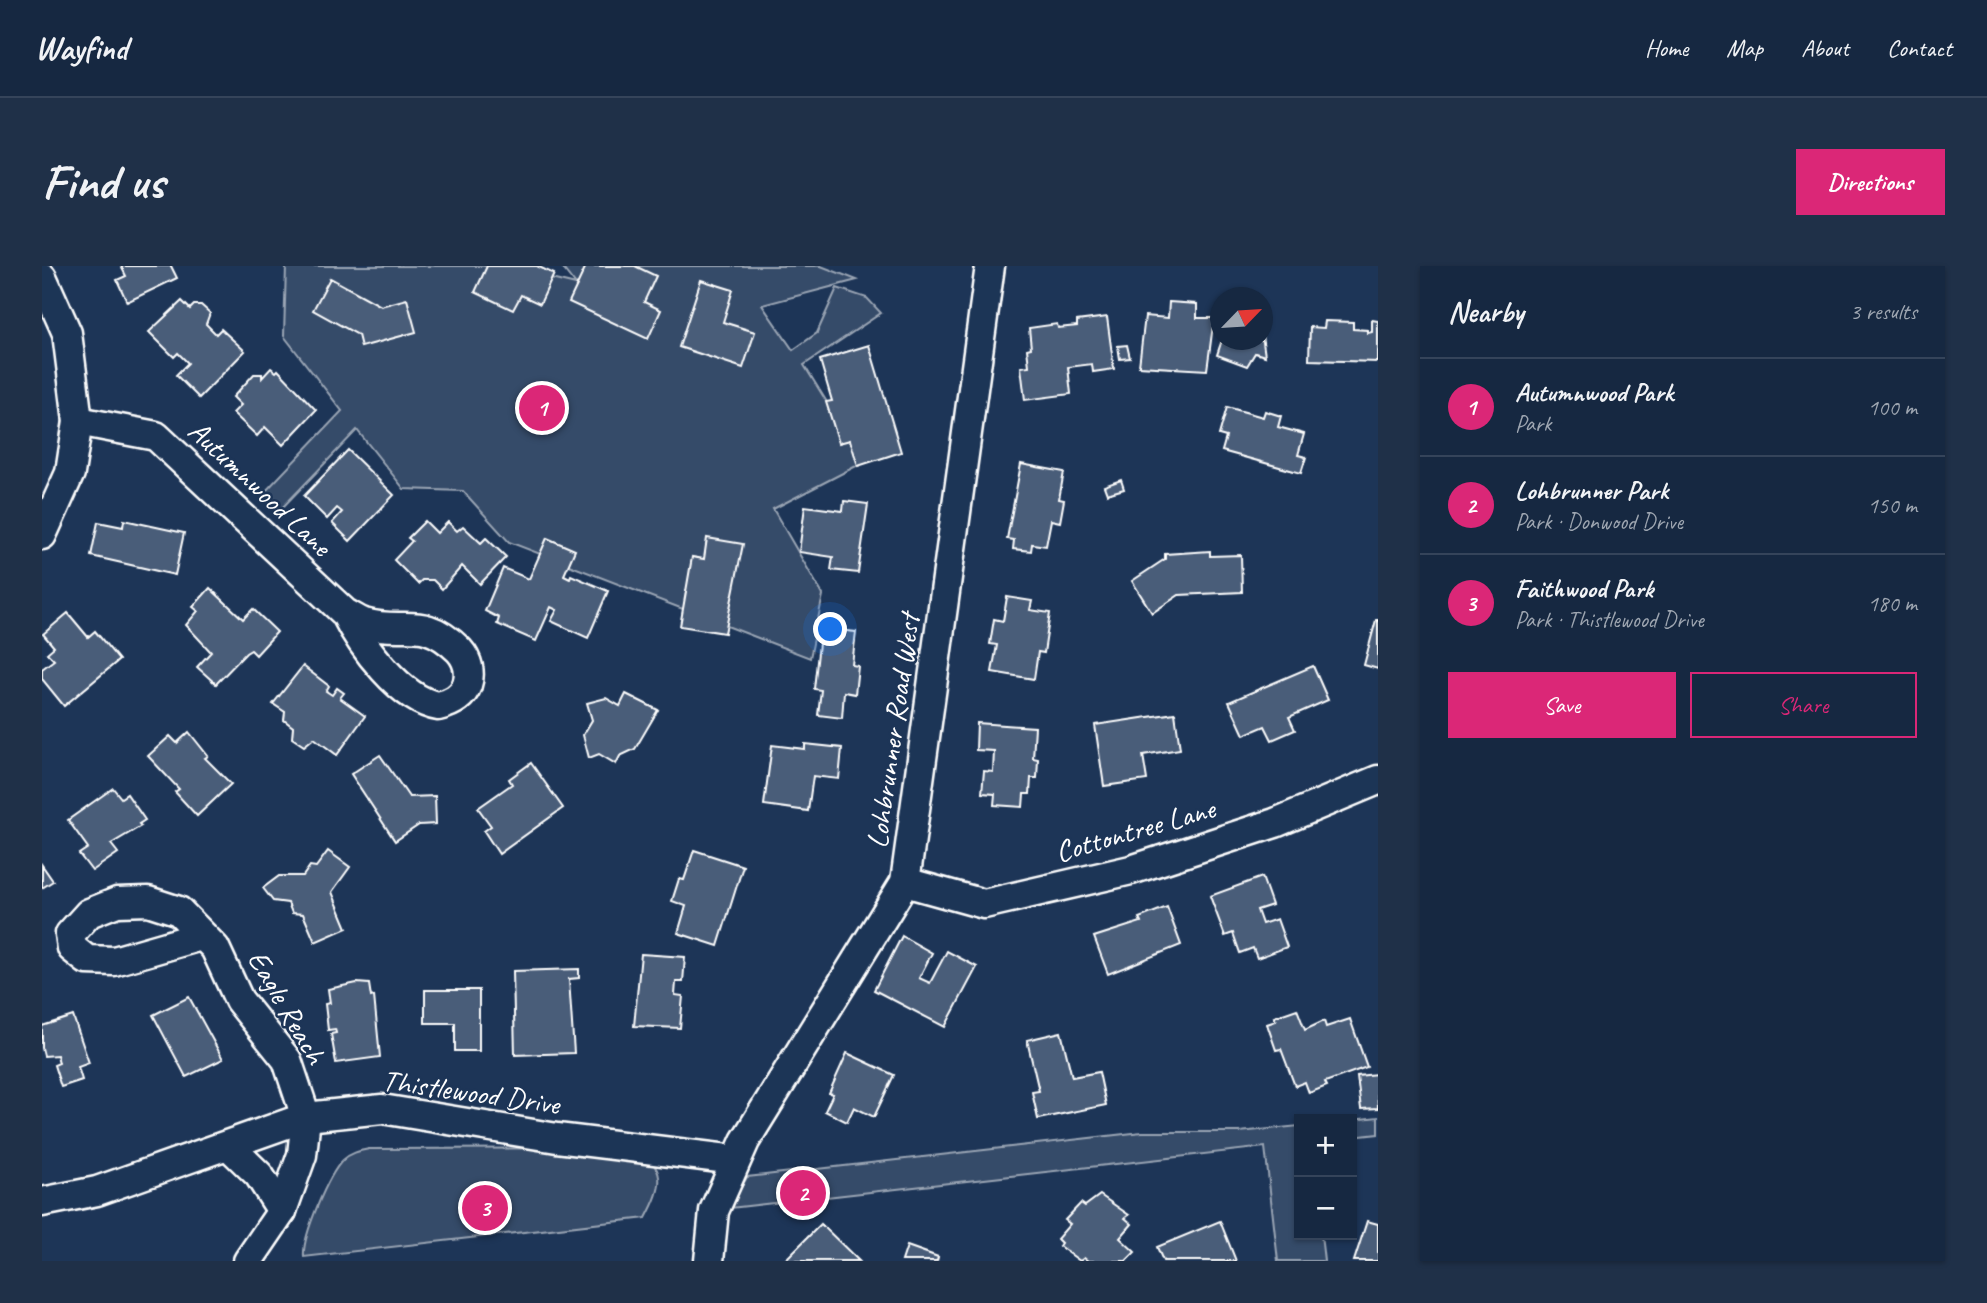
<!DOCTYPE html>
<meta charset="utf-8">
<style>
:root{--surface:#162841;--page:#1f3048;--text:#f1f3f6;--muted:#9ea6b1;--line:#35445a;--accent:#db2777}
body{margin:0;font-family:Caveat,sans-serif;background:var(--page);color:var(--text)}
.controls{position:absolute;right:21px;bottom:21px;display:grid;overflow:hidden;border-radius:0px;box-shadow:0 2px 5px #0004}
.controls button{width:63px;height:63px;display:grid;place-items:center;padding:0;border:0;border-bottom:2px solid var(--line);background:var(--surface);color:var(--text);font:35px sans-serif}
.compass{position:absolute;left:1168px;top:21px;width:63px;height:63px;border-radius:50%;background:var(--surface);box-shadow:0 2px 5px #0004;rotate:65deg}
.you{position:absolute;left:789px;top:364px;width:24px;height:24px;margin:-18px;border:5px solid #fff;border-radius:50%;background:#1a73e8;box-shadow:0 0 0 10px #1a73e833}
.badge{display:grid;place-items:center;width:46px;height:46px;border-radius:50%;background:var(--accent);color:#fff;font-size:23px;font-weight:700}
.pin{position:absolute;translate:-50% -50%;border:4px solid #fff;box-shadow:0 2px 7px #0006}
.list{margin:0;padding:0;list-style:none}
h2{display:flex;justify-content:space-between;align-items:center;height:91px;margin:0;padding:0 28px;font-size:30px}
h2 small{font-size:23px;font-weight:400;color:var(--muted)}
.list li{display:grid;grid-template-columns:46px 1fr auto;gap:21px;align-items:center;box-sizing:border-box;height:98px;padding:0 28px;border-top:2px solid var(--line)}
.list b{display:block;font-size:26px;white-space:nowrap}
.list p{margin:0;font-size:23px;white-space:nowrap;color:var(--muted)}
.list em{font-size:23px;font-style:normal;color:var(--muted)}
.actions{display:flex;gap:14px;padding:21px 28px}
.actions a{flex:1;padding:16px 0;border:2px solid var(--accent);border-radius:0px;text-align:center;font-size:24px;color:var(--accent)}
.actions .main{background:var(--accent);color:#fff}
.map{position:relative;flex:none;width:1336px;height:995px;overflow:hidden;border-radius:0px}
header{display:flex;align-items:center;gap:42px;box-sizing:border-box;height:98px;padding:0 35px;background:var(--surface);border-bottom:2px solid var(--line)}
header strong{font-size:33px}
nav{display:flex;gap:38px;margin-inline-start:auto;font-size:24px}
.intro{display:flex;align-items:center;justify-content:space-between;box-sizing:border-box;height:168px;padding:0 42px}
h1{margin:0;font-size:49px}
.button{padding:18px 32px;border-radius:0px;background:var(--accent);color:#fff;font-size:24px;font-weight:700}
main{display:flex;gap:42px;padding:0 42px}
aside{flex:1;background:var(--surface);border-radius:0px;box-shadow:0 2px 5px #0004}
.map>svg:first-child{display:block}
.green{fill:#364b69;stroke:#9aa5b4;stroke-width:2}
.building{fill:#4a5d79;stroke:#fff;stroke-width:2}
.lines{fill:none;stroke-linecap:round;stroke-linejoin:round}
.minor-casing{stroke:#fff;stroke-width:33}
.minor{stroke:#1d3557;stroke-width:28}
.labels{text-anchor:middle;stroke-width:5;stroke-linejoin:round;paint-order:stroke}
.street-label{font-size:30px;fill:#fff;stroke:#1d3557}
</style>
<header>
<strong>Wayfind</strong>
<nav><a>Home</a><a>Map</a><a>About</a><a>Contact</a></nav>
</header>
<div class="intro"><h1>Find us</h1><a class="button">Directions</a></div>
<main>
<div class="map">
<svg width="1336" height="995" viewBox="0 0 1336 995">
<rect width="100%" height="100%" fill="#1d3557"/>
<filter id="ink" filterUnits="userSpaceOnUse"><feTurbulence type="fractalNoise" baseFrequency=".0143" numOctaves="2"/><feDisplacementMap in="SourceGraphic" scale="14" xChannelSelector="R" yChannelSelector="G"/><feConvolveMatrix kernelMatrix="1 2 1 2 8 2 1 2 1" color-interpolation-filters="sRGB"/></filter>
<g filter="url(#ink)">
<g class="green">
<path d="M244 0H455L534 19 519 0H779L815 14 720 39 751 84 775 67 795 22 825 32 839 47 762 99 822 196 731 243 781 329 768 392 467 276 421 225 362 223 315 164 237 245 220 229 300 145 242 70Z"/>
<path d="M1336 851V868L1310 871V854Z"/>
<path d="M1257 860V969H1279L1282 995H1236L1223 881 688 942 705 911 1100 866H1197Z"/>
<path d="M589 882C627 900 621 920 604 952L262 991C260 971 286 909 301 894 308 887 317 885 327 883Z"/>
</g>
<g class="building">
<path d="M79 0H129L135 12 85 36 75 14 84 10Z"/>
<path d="M445 0H495L512 8 498 38 479 29 471 44 433 26Z"/>
<path d="M544 0H593L614 10 602 36 619 44 606 73 527 36Z"/>
<path d="M288 12 339 40 365 33 374 66 319 81 316 69 271 44Z"/>
<path d="M659 14 691 24 681 56 713 66 701 102 637 81Z"/>
<path d="M140 35 148 43 152 39H159L168 47 164 58 174 68 179 63 203 85 157 132 134 109 146 97 136 87 132 91 107 66Z"/>
<path d="M1127 36 1155 38V52H1172L1165 104 1097 100 1103 50 1126 52Z"/>
<path d="M1065 51 1072 103 1051 106 1050 98 1026 101 1029 128 983 134 979 101 987 100 985 83 989 82 987 62 1015 58 1016 62 1035 60V55Z"/>
<path d="M1330 54 1336 55V96L1267 94 1268 61 1282 62 1283 55 1311 56V63L1326 64V67L1330 66Z"/>
<path d="M1220 69 1223 90 1213 87 1205 100 1175 89 1180 74H1220Z"/>
<path d="M827 79 859 186 816 200 808 174 797 177 784 136 790 135 778 94Z"/>
<path d="M1085 79 1088 92 1078 93 1076 80Z"/>
<path d="M229 102 234 106 236 104 274 144 241 179 223 161 215 170 191 147 199 139 191 131 212 108H220V112Z"/>
<path d="M1185 141 1221 151 1223 145 1239 150 1236 161 1262 168 1256 189 1264 191 1259 207 1180 185 1184 171 1177 169Z"/>
<path d="M306 184 352 229 308 275 290 257 300 246 295 242 285 253 262 230Z"/>
<path d="M979 198 1022 206 1017 233 1022 234 1018 256 1009 254 1004 280 990 278 989 285 971 283 972 274 965 273Z"/>
<path d="M1079 214 1082 223 1065 228 1062 220Z"/>
<path d="M802 235 826 238 816 307 789 304 791 291 757 286 763 240 801 245Z"/>
<path d="M82 254 142 267 133 309 49 290 56 256 81 261Z"/>
<path d="M383 255 395 267 406 256 415 265 421 260 439 277 444 272 464 291 438 318 420 300 400 323 391 314H380L376 318 352 294 370 275 366 272Z"/>
<path d="M505 272 533 284 522 309 528 312 529 309 566 325 546 372 509 355 515 344 509 341 494 375 455 358 457 352 443 345 461 302 487 313Z"/>
<path d="M665 272 701 278 683 367 638 360 650 291 662 293Z"/>
<path d="M1168 285V290L1199 289 1200 326 1137 329 1110 347 1090 315 1123 293V288Z"/>
<path d="M168 322 201 353 211 343 235 366 214 389 209 384 204 387 174 418 155 401 169 386 144 359 156 345 151 341Z"/>
<path d="M965 331 990 335 988 344 1008 347 1002 387 996 386 992 413 950 406 955 379 948 378 952 353 961 355Z"/>
<path d="M26 347 46 371 53 365 77 394 22 440 0 413V403L12 394 5 387 12 381 1 368Z"/>
<path d="M1334 354H1336V403L1322 399Z"/>
<path d="M787 363 814 366 810 399 816 400 813 428 802 426 800 452 776 449 779 424 772 423 778 368 786 369Z"/>
<path d="M261 400 287 420 284 425 290 429 295 422 302 427 298 432 323 450 295 489 272 472 262 480 250 472 251 461 242 454 243 446 231 438Z"/>
<path d="M1271 400 1286 434 1247 451 1253 464 1230 474 1223 460 1202 469 1187 436Z"/>
<path d="M584 428 616 444 593 483 578 490 574 498 557 488 547 492 541 469 550 454 545 437 564 432 578 440Z"/>
<path d="M1133 447 1138 483 1101 489 1105 514 1062 520 1053 459Z"/>
<path d="M935 457 993 461 991 492 996 493 995 512H989L988 528H982L981 541 952 539 953 528 940 527 942 505 951 506 952 485 934 484Z"/>
<path d="M147 466 166 490 163 492 189 518 155 550 133 526 137 523 106 490 128 470 135 477Z"/>
<path d="M763 478 800 482 797 513 771 510 766 545 722 539 730 479 763 483Z"/>
<path d="M338 489 367 531 393 530 394 558 377 559 353 575 309 508Z"/>
<path d="M489 497 521 542 457 588 442 565 449 560 436 542 470 518 467 513Z"/>
<path d="M71 522 79 532 85 528 103 554 97 558 99 560 69 578 76 587 50 605 37 588 46 582 26 554Z"/>
<path d="M652 584 701 600 676 680 636 667 644 640 630 635 637 613 642 614Z"/>
<path d="M286 585 308 601 290 626 305 662 273 676 261 648 250 647 246 637 231 635 221 622 237 610H261L268 600 274 601Z"/>
<path d="M0 599 11 615 0 622Z"/>
<path d="M1220 611 1230 639 1215 644 1220 658 1235 653 1245 681 1215 692 1211 682 1198 687 1191 667 1183 670 1168 630Z"/>
<path d="M1125 641 1139 679 1066 708 1052 671 1099 656 1097 652Z"/>
<path d="M860 670 890 687 877 712 888 717 905 685 935 701 903 761 832 724Z"/>
<path d="M599 688 643 691 641 716H634L633 729 641 730 638 762 592 760Z"/>
<path d="M537 703V712L527 713 532 787 473 789 471 705Z"/>
<path d="M315 717 327 718 329 731 332 730 338 791 294 797 289 768 294 767 293 763 286 764 283 738 288 737 286 723Z"/>
<path d="M383 724H437V785H413V757H383Z"/>
<path d="M147 731 181 793 144 811 111 749Z"/>
<path d="M1255 743 1263 764 1282 755 1284 761 1308 753 1325 801 1283 816 1285 820 1267 827 1263 816 1253 820 1239 783 1234 784 1225 758 1234 755 1232 751Z"/>
<path d="M31 750 47 797 36 801 40 814 19 821 12 799 17 797 15 789 2 790 0 782V760Z"/>
<path d="M1019 766 1030 811 1057 806 1064 839 996 853 990 826 997 825 985 774Z"/>
<path d="M805 787 852 809 832 851 812 841 805 856 783 845 791 828 787 827Z"/>
<path d="M1335 808 1336 842 1319 843 1315 810Z"/>
<path d="M1058 929 1087 949 1083 952 1090 958 1078 972 1093 986 1084 995H1046L1042 992 1038 995 1017 980 1019 977 1015 973 1028 958 1023 954 1039 937 1043 940Z"/>
<path d="M1178 955 1194 995H1121L1115 981Z"/>
<path d="M1325 955 1336 958V995H1312Z"/>
<path d="M779 958 817 995H742Z"/>
<path d="M865 980 896 991 895 995H860Z"/>
</g>
<g class="lines">
<g class="minor-casing">
<g id="minor">
<path d="M0 11 25 67 36 155 28 207 0 269"/>
<path d="M36 155 114 170 303 347C309 350 316 355 322 357 364 369 379 347 417 384 426 394 429 407 425 419 420 432 409 437 396 440 359 434 319 379 303 347"/>
<path d="M863 616 942 638 1089 604 1233 557 1336 514"/>
<path d="M159 670 72 695 45 694 30 682 28 668 47 647 75 636 106 635 137 645 173 682 197 734 245 794 264 851 260 889 240 945 206 995"/>
<path d="M187 880 217 909 240 945"/>
<path d="M0 936 55 925 264 851 340 843 515 872 694 894"/>
<path d="M667 995 672 945 703 875 863 616 948 0"/>
</g>
</g>
<use href="#minor" class="minor"/>
</g>
</g>
<g class="labels">
<g class="street-label">
<text transform="translate(218 222) rotate(43)" y="10">Autumnwood Lane</text>
<text transform="translate(851 465) rotate(-82)" y="10">Lohbrunner Road West</text>
<text transform="translate(1093 564) rotate(-16)" y="10">Cottontree Lane</text>
<text transform="translate(245 741) rotate(60)" y="10">Eagle Reach</text>
<text transform="translate(429 826) rotate(8)" y="10">Thistlewood Drive</text>
</g>
</g>
</svg>
<div class="controls">
<button>+</button>
<button>−</button>
</div>
<svg class="compass" viewBox="-18 -18 36 36"><path d="M0-13l5 13h-10z" fill="#e53935"/><path d="M0 13l5-13h-10z" fill="#9ea6b1"/></svg>
<div class="you"></div>
<div class="pin badge" style="left:500px;top:142px">1</div>
<div class="pin badge" style="left:761px;top:927px">2</div>
<div class="pin badge" style="left:443px;top:942px">3</div>
</div>
<aside>
<h2>Nearby<small>3 results</small></h2>
<ul class="list">
<li><span class="badge">1</span><div><b>Autumnwood Park</b><p>Park</p></div><em>100 m</em></li>
<li><span class="badge">2</span><div><b>Lohbrunner Park</b><p>Park · Donwood Drive</p></div><em>150 m</em></li>
<li><span class="badge">3</span><div><b>Faithwood Park</b><p>Park · Thistlewood Drive</p></div><em>180 m</em></li>
</ul>
<div class="actions"><a class="main">Save</a><a>Share</a></div>
</aside>
</main>
